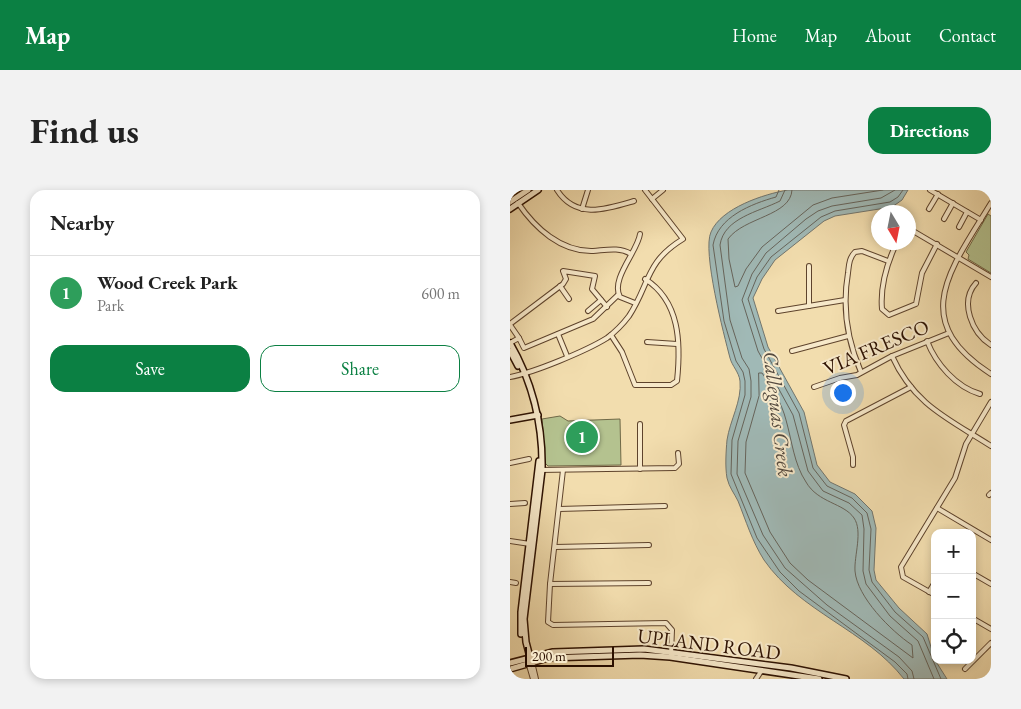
<!DOCTYPE html>
<meta charset="utf-8">
<style>
:root{--surface:#fff;--page:#f2f2f2;--text:#222;--muted:#767676;--line:#e0e0e0;--accent:#0b8043}
body{margin:0;font-family:"EB Garamond",serif;background:var(--page);color:var(--text)}
.controls{position:absolute;right:15px;bottom:15px;display:grid;overflow:hidden;border-radius:10px;box-shadow:0 2px 8px #0003}
.controls button{width:45px;height:45px;display:grid;place-items:center;padding:0;border:0;border-bottom:1px solid var(--line);background:var(--surface);color:var(--text);font:25px sans-serif}
.compass{position:absolute;left:361px;top:15px;width:45px;height:45px;border-radius:50%;background:var(--surface);box-shadow:0 2px 8px #0003;rotate:170deg}
.scale{position:absolute;left:15px;bottom:12px;width:89px;box-sizing:border-box;padding-left:5px;border:2px solid #2c1000;border-top:0;font-size:14px;line-height:18px;white-space:nowrap;color:#2c1000;-webkit-text-stroke:4px #f7e9ca;paint-order:stroke}
.you{position:absolute;left:332px;top:202px;width:18px;height:18px;margin:-12px;border:4px solid #fff;border-radius:50%;background:#1a73e8;box-shadow:0 0 0 8px #1a73e833}
.badge{display:grid;place-items:center;width:32px;height:32px;border-radius:50%;background:var(--accent);color:#fff;font-size:16px;font-weight:700}
.pin{position:absolute;translate:-50% -50%;border:2px solid #fff;box-shadow:0 1px 5px #0006}
.list{margin:0;padding:0;list-style:none}
h2{display:flex;justify-content:space-between;align-items:center;height:65px;margin:0;padding:0 20px;font-size:21px}
h2 small{font-size:16px;font-weight:400;color:var(--muted)}
.list li{display:grid;grid-template-columns:32px 1fr auto;gap:15px;align-items:center;box-sizing:border-box;height:75px;padding:0 20px;border-top:1px solid var(--line)}
.list b{display:block;font-size:19px;white-space:nowrap}
.list p{margin:0;font-size:16px;white-space:nowrap;color:var(--muted)}
.list em{font-size:16px;font-style:normal;color:var(--muted)}
.actions{display:flex;gap:10px;padding:15px 20px}
.actions a{flex:1;padding:11px 0;border:1px solid var(--accent);border-radius:15px;text-align:center;font-size:18px;color:var(--accent)}
.actions .main{background:var(--accent);color:#fff}
.icon{flex:none;width:28px;height:28px;fill:none;stroke:currentColor;stroke-width:2;stroke-linecap:round;stroke-linejoin:round}
.map{position:relative;flex:none;width:481px;height:489px;overflow:hidden;border-radius:15px}
header{display:flex;align-items:center;gap:30px;box-sizing:border-box;height:70px;padding:0 25px;background:var(--accent);color:#fff}
header strong{font-size:24px}
nav{display:flex;gap:28px;margin-inline-start:auto;font-size:18px}
.intro{display:flex;align-items:center;justify-content:space-between;box-sizing:border-box;height:120px;padding:0 30px}
h1{margin:0;font-size:35px}
.button{padding:12px 22px;border-radius:15px;background:var(--accent);color:#fff;font-size:18px;font-weight:700}
main{display:flex;gap:30px;padding:0 30px}
aside{flex:1;background:var(--surface);border-radius:15px;box-shadow:0 2px 8px #0003}
.map>svg:first-child{display:block}
.green{fill:#b4c28f;stroke:#706948}
.water{fill:#a0b9b6;stroke:#72756d}
.lines{fill:none;stroke-linecap:round;stroke-linejoin:round}
.shore{stroke:#66645b;stroke-width:1}
.street-casing{stroke:#5e432c;stroke-width:6}
.secondary-casing{stroke:#2c1000;stroke-width:8}
.street{stroke:#f7e9ca;stroke-width:4}
.secondary{stroke:#f7e9ca;stroke-width:5}
.labels{text-anchor:middle;stroke-width:4;stroke-linejoin:round;paint-order:stroke}
.street-label{font-size:20px;fill:#2c1000;stroke:#f7e9ca}
.water-label{font-size:21px;font-style:italic;fill:#554b40;stroke:#f7e9ca}
</style>
<header>
<strong>Map</strong>
<nav><a>Home</a><a>Map</a><a>About</a><a>Contact</a></nav>
</header>
<div class="intro"><h1>Find us</h1><a class="button">Directions</a></div>
<main>
<aside>
<h2>Nearby<small></small></h2>
<ul class="list">
<li><span class="badge" style="background:#2e9e5b">1</span><div><b>Wood Creek Park</b><p>Park</p></div><em>600 m</em></li>
</ul>
<div class="actions"><a class="main">Save</a><a>Share</a></div>
</aside>
<div class="map">
<svg width="481" height="489" viewBox="0 0 481 489">
<rect width="100%" height="100%" fill="#f2ddae"/>
<filter id="stains"><feTurbulence type="fractalNoise" baseFrequency=".004" numOctaves="4"/><feColorMatrix values="0 0 0 0 .2 0 0 0 0 .09 0 0 0 0 .02 0 0 0 .5 -.17"/></filter>
<radialGradient id="worn" r=".72"><stop offset=".6" stop-color="#630" stop-opacity="0"/><stop offset="1" stop-color="#630" stop-opacity=".3"/></radialGradient>
<g class="green">
<path d="M478 24 481 26V83L458 69 459 65 456 62Z"/>
<path d="M50 226 58 231 110 229 111 275 38 276 35 273 32 229Z"/>
</g>
<path class="water" d="M278 0H398L392 10 382 17 325 26 314 31 265 70 252 89 243 108 258 157 294 222 307 275 320 292 345 304 362 321 366 338 364 380 366 390 389 418 417 444 425 470 437 489H394C356 440 290 422 254 370 242 351 236 331 228 311 224 303 219 297 217 288 215 277 216 261 217 250 220 230 232 211 230 191 229 182 222 176 220 168 214 145 192 61 201 42 211 18 254 4 278 0Z"/>
<g class="lines">
<g class="shore">
<path d="M269 0 266 7C241 14 208 27 203 55L214 131 226 171 233 182 235 191V205L222 250 221 284 247 348 270 382 289 401 385 472 397 484 398 489"/>
<path d="M275 0 270 11C248 22 214 28 210 55L220 130 232 168 239 179 241 191V207L228 251 227 284 253 345 275 378 317 415 389 467 402 481 404 489"/>
<path d="M282 0C281 26 234 27 218 49L219 69 225 97 228 96 236 79 252 57 303 15 322 8 373 0"/>
<path d="M385 0 371 8 322 16 308 21 296 29 256 63 242 84 232 110 248 161 283 225 298 281 313 301 339 313 352 325 354 339 353 381 356 394 380 426 408 451 424 489"/>
<path d="M393 0 388 7 380 12 325 21 311 27 261 67 247 87 238 109 254 159 289 223 303 278 317 296 342 308 357 323 361 339 359 380 362 392 385 422 413 447 431 489"/>
<path d="M249 183H252C262 197 272 214 276 230 282 251 284 274 296 292 308 313 334 313 344 328 353 341 344 366 345 381 347 407 381 441 402 455L403 468 298 390 280 373 260 342 235 283 236 252 249 206Z"/>
</g>
<g class="street-casing">
<g id="street">
<path d="M47 0C66 30 97 19 124 11"/>
<path d="M420 0 471 30"/>
<path d="M142 9 153 0"/>
<path d="M8 13C25 38 51 62 83 61 97 60 109 57 121 64"/>
<path d="M481 13C441 79 397 130 481 184"/>
<path d="M72 19 78 0"/>
<path d="M419 19 428 4"/>
<path d="M434 29 443 13"/>
<path d="M449 37 457 22"/>
<path d="M398 38 481 87"/>
<path d="M387 52C377 73 370 96 372 119L379 125 406 114 412 83 427 54"/>
<path d="M299 76V116"/>
<path d="M466 93C449 112 462 143 481 155"/>
<path d="M50 96 59 109"/>
<path d="M125 113 110 107C100 89 128 61 130 44"/>
<path d="M78 121 91 110"/>
<path d="M268 121 335 110"/>
<path d="M0 134 53 94 56 89 53 81 85 86 82 99 97 117"/>
<path d="M0 135 9 148"/>
<path d="M48 144 57 166"/>
<path d="M101 145 112 162 125 195H161L167 191C171 153 170 111 135 89"/>
<path d="M417 151C426 174 446 197 470 204"/>
<path d="M137 152 167 154"/>
<path d="M0 153 9 148 14 158 83 129 108 105"/>
<path d="M282 161 338 146"/>
<path d="M382 166C404 215 439 229 481 256"/>
<path d="M351 182C337 150 332 118 338 83 339 75 339 68 345 62L352 61 378 71"/>
<path d="M0 187C23 183 76 161 97 148 105 142 113 134 119 126 140 94 135 72 173 49L135 0"/>
<path d="M304 197 330 188 347 185 382 166 439 143"/>
<path d="M130 234V279"/>
<path d="M0 273 19 269"/>
<path d="M343 275V267L334 235 336 231 401 197"/>
<path d="M29 280 165 278 169 274 168 263"/>
<path d="M53 280 40 394 38 432 43 435 156 433 162 440 161 464"/>
<path d="M479 305 481 303"/>
<path d="M0 314 15 313"/>
<path d="M427 318 481 350"/>
<path d="M49 319 155 316"/>
<path d="M0 351 20 354"/>
<path d="M45 357 139 355"/>
<path d="M462 383 481 394"/>
<path d="M0 392 6 393"/>
<path d="M40 394 139 393"/>
<path d="M419 402 425 392"/>
<path d="M425 405 393 387 391 377 445 288 456 254 481 212"/>
<path d="M462 428 481 439"/>
<path d="M18 472 23 489"/>
<path d="M22 472 26 489"/>
<path d="M455 479 481 453"/>
<path d="M246 489 250 483"/>
</g>
</g>
<g class="secondary-casing">
<g id="secondary">
<path d="M0 12 18 0"/>
<path d="M0 19 28 0"/>
<path d="M0 153C23 193 33 235 32 280L14 429 16 452 21 471"/>
<path d="M0 161 8 176"/>
<path d="M0 230 28 225"/>
<path d="M11 444V422L29 271"/>
<path d="M0 473 43 462 134 459 281 478 336 489"/>
<path d="M0 479 38 468 130 465 160 467 309 489"/>
</g>
</g>
<use href="#street" class="street"/>
<use href="#secondary" class="secondary"/>
</g>
<g class="labels">
<g class="street-label">
<text transform="translate(366 157) rotate(-23)" y="7">VIA FRESCO</text>
<text transform="translate(199 454) rotate(7)" y="7">UPLAND ROAD</text>
</g>
<g class="water-label">
<text transform="translate(268 224) rotate(83)" y="7">Calleguas Creek</text>
</g>
</g>
<rect width="100%" height="100%" filter="url(#stains)"/>
<rect width="100%" height="100%" fill="url(#worn)"/>
</svg>
<div class="controls">
<button>+</button>
<button>−</button>
<button><svg class="icon" aria-label="locate" viewBox="0 0 24 24"><circle cx="12" cy="12" r="6"/><path d="M12 2v4M12 18v4M2 12h4M18 12h4"/></svg></button>
</div>
<svg class="compass" viewBox="-18 -18 36 36"><path d="M0-13l5 13h-10z" fill="#e53935"/><path d="M0 13l5-13h-10z" fill="#767676"/></svg>
<div class="scale">200 m</div>
<div class="you"></div>
<div class="pin badge" style="left:72px;top:247px;background:#2e9e5b">1</div>
</div>
</main>
